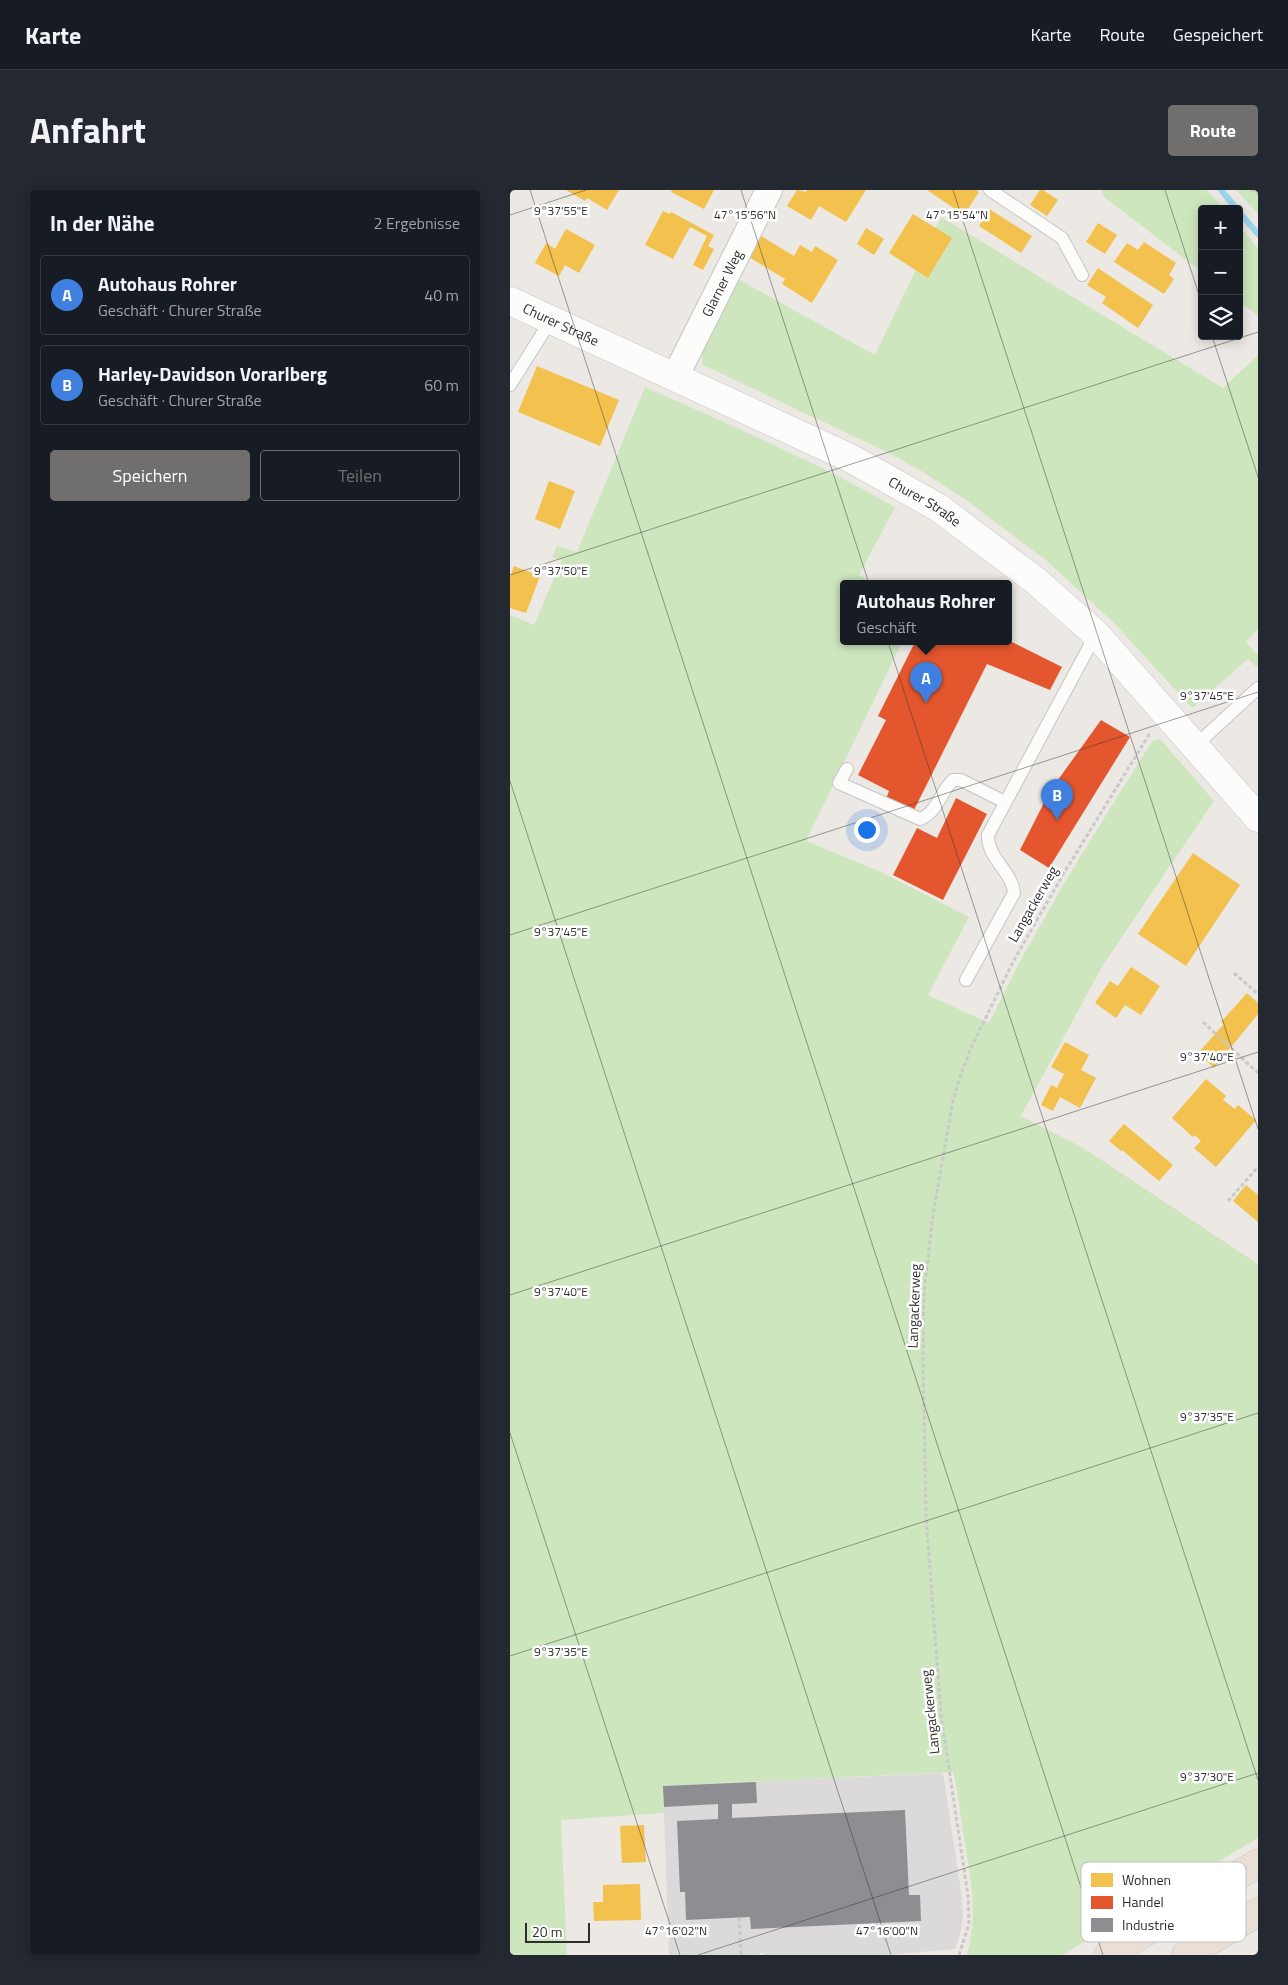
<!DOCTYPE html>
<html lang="de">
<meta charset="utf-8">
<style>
:root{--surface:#171b24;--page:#242831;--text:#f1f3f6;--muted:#9ea1a6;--line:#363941;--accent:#706f6e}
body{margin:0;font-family:"Titillium Web",sans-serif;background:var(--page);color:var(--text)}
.controls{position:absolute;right:15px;top:15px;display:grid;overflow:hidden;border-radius:5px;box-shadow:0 2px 12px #0003}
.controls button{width:45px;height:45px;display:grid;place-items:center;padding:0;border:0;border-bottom:1px solid var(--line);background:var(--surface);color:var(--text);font:25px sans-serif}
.scale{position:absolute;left:15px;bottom:12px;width:65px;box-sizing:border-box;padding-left:5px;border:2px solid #2e2e2e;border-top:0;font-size:14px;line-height:18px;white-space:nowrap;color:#2e2e2e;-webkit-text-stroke:4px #fff;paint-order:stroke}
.you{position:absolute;left:356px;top:639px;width:18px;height:18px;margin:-12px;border:4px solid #fff;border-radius:50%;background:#1a73e8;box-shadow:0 0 0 8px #1a73e833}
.badge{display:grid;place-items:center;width:32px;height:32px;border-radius:50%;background:var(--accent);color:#fff;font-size:16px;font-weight:700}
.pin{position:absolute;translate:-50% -41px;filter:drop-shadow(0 1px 2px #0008)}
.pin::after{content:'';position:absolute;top:26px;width:18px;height:15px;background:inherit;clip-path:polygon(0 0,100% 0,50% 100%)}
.popup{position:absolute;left:330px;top:390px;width:172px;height:65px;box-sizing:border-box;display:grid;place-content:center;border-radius:5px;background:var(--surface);filter:drop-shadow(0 1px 4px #0005);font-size:16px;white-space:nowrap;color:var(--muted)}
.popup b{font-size:19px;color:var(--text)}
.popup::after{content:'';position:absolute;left:50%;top:100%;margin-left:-10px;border:10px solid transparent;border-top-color:var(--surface)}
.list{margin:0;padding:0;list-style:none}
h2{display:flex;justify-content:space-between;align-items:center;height:65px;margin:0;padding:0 20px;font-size:21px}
h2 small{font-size:16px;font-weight:400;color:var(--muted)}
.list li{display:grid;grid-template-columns:32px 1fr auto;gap:15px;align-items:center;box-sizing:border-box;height:80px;margin:0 10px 10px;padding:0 10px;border:1px solid var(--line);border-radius:5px}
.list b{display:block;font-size:19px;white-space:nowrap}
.list p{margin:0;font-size:16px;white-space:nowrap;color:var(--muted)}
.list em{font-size:16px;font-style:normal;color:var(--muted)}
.actions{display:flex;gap:10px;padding:15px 20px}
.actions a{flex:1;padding:11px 0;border:1px solid var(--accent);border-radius:5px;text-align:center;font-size:18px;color:var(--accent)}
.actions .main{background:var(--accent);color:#fff}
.icon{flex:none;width:28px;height:28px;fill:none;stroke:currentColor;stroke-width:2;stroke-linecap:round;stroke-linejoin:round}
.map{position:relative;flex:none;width:748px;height:1765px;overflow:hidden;border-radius:5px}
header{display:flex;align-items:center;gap:30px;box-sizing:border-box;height:70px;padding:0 25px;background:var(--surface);border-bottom:1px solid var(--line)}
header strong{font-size:24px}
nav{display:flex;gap:28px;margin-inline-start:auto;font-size:18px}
.intro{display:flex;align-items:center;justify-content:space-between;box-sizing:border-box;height:120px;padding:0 30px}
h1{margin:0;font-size:35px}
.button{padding:12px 22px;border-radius:5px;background:var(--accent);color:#fff;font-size:18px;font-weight:700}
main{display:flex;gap:30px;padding:0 30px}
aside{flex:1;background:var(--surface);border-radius:5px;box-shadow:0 2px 12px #0003}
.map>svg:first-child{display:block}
.industrial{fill:#dcd9db}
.green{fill:#cee6be}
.homes{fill:#f2c14e}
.shops{fill:#e4572e}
.industry{fill:#8d8d92}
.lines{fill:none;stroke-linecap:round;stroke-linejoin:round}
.stream{stroke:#99d6ec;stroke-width:6}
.service-casing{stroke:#c5c4c5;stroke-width:14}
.minor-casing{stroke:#c5c4c5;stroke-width:28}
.secondary-casing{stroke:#c5c4c5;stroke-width:29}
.motorway-casing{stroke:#c6c5c4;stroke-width:29}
.path{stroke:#c9c9c8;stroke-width:3;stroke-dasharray:4 2.5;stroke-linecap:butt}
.service{stroke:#fcfcfb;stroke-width:12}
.minor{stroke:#fcfcfb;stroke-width:26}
.secondary{stroke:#fcfcfb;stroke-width:28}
.motorway{stroke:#eadfd6;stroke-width:28}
.ticks{fill:none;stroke:#2e2e2e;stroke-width:1;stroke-opacity:0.45}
.labels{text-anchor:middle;stroke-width:5;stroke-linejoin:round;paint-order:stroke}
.street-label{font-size:14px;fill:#2e2e2e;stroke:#fff}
.key{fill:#fff;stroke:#c0c0c0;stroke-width:1}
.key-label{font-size:14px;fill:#2e2e2e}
.ticks-label{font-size:12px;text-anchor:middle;fill:#2e2e2e;stroke:#fff;stroke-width:5;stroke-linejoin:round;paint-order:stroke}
</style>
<header>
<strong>Karte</strong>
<nav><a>Karte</a><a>Route</a><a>Gespeichert</a></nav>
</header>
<div class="intro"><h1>Anfahrt</h1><a class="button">Route</a></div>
<main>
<aside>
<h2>In der Nähe<small>2 Ergebnisse</small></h2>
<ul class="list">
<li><span class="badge" style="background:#3f7fe0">A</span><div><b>Autohaus Rohrer</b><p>Geschäft · Churer Straße</p></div><em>40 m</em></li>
<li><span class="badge" style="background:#3f7fe0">B</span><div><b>Harley-Davidson Vorarlberg</b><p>Geschäft · Churer Straße</p></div><em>60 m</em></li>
</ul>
<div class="actions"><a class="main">Speichern</a><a>Teilen</a></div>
</aside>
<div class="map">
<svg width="748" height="1765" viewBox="0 0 748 1765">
<rect width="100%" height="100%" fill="#ece8e4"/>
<path class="industrial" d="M433 1583 452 1708 453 1728 450 1744 445 1759 375 1765H254L253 1762 247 1765H159L153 1596Z"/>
<g class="green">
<path d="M592 0H697L714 19H692V82L594 7Z"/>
<path d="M726 0H748V24Z"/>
<path d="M431 27 713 198 748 165V439L736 452 748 465V475L747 477 738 469 682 518 605 434 537 371 456 310 413 282 377 262 193 175C186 157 218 106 226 88L365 165Z"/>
<path d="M729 36 748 58V126L729 111Z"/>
<path d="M135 197C220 235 305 271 385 317L349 385 366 394H334V452H392L296 651 371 682 459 727 418 805 479 833 509 773 559 685 642 551 650 549 704 611 593 775 511 926 575 959 748 1074V1648L552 1765H457C469 1720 460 1687 453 1643 450 1623 448 1601 443 1582L153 1596 154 1623 51 1630 57 1765H0V425L24 435 52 370 42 367 47 356 67 362Z"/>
</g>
<g class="homes">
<path d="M56 0H109L97 20 77 8 75 11Z"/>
<path d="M162 0H204L194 19 161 2Z"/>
<path d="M287 0 296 2 297 0H356L336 32 309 16 301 30 277 16Z"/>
<path d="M417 0H466L469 2 454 25Z"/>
<path d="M530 0H533L548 10 537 26 520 15Z"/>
<path d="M479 19 522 46 511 63 469 36Z"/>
<path d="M153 21 160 24 161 22 204 45 198 56 204 59 193 80 183 75 197 46 180 37 163 69 135 55Z"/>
<path d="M403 24 442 48 418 88 379 63Z"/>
<path d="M588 33 607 45 595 64 576 52Z"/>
<path d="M356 38 374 49 364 65 347 54Z"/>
<path d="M56 39 85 55 69 83 55 75 49 86 25 73 36 53 45 59Z"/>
<path d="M251 46 284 66 290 55 302 62 305 56 328 70 302 113 272 94 275 89 239 67Z"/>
<path d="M634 52 666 73 659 85 664 89 654 104 604 72 617 53 628 60Z"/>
<path d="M588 78 643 115 628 138 592 113 596 107 577 95Z"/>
<path d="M27 176 109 210 90 256 8 222Z"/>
<path d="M39 291 65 301 50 339 25 329Z"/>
<path d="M4 376 30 386 16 423 0 418V387Z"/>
<path d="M683 663 730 695 676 776 628 744Z"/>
<path d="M621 777 650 796 631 825 615 815 606 828 585 813 600 791 608 796Z"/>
<path d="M737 803 748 813V824L704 878 688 863 714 834 711 832Z"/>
<path d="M555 852 579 865 571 880 586 888 570 918 550 907 543 921 531 915 541 895 547 898 554 884 541 877Z"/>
<path d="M696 889 716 906 713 910 725 919 728 915 746 930 706 977 684 958 691 951 685 945 683 947 662 928Z"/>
<path d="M614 934 663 975 649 991 612 960 611 961 599 951Z"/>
<path d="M736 995 748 1005V1032L723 1011Z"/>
<path d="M134 1635 136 1672 112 1673 110 1636Z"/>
<path d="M130 1694 131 1730 84 1731 83 1712H93V1695Z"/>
</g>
<g class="shops">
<path d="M498 450 552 477 540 500 477 474 403 622 376 609 379 601 348 585 376 530 368 526 405 452H498Z"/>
<path d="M591 530 620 547 539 678 510 660 540 601Z"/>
<path d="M446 608 477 624 433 710 383 685 407 638 427 648Z"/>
</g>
<path class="industry" d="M246 1592 247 1613 222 1614V1628L395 1620 399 1705H410L411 1731 241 1739 240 1727 176 1730 175 1702H170L167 1631 208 1629V1614L154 1617 153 1596Z"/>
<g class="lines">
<g class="stream">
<path d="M711 0 727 19"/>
<path d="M729 22 748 44"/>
</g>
<g class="service-casing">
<g id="service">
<path d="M480 0 552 48 572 85"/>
<path d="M0 195 41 130"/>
<path d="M685 556 748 498"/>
<path d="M337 579 329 593 410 629C427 623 431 601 443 590H451L495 612"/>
<path d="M456 790 504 703C502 681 477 668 478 645L586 444"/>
</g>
</g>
<g class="minor-casing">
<g id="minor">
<path id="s1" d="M165 187 259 0"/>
</g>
</g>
<g class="secondary-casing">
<g id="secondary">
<path id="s2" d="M0 111 340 268 429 318 526 391 586 444 748 628"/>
</g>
</g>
<g class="motorway-casing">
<g id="motorway">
<path d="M598 1765 748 1673"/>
<path d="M676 1765 748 1722"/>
</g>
</g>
<g class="path">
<path d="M741 0 748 4"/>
<path d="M724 783 748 804"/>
<path d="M693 832 748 883"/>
<path d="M718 1011 748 977"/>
<path d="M229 1728 231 1765"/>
<path d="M449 1765 459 1734 458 1706 431 1525 416 1326 413 1170 414 1104 423 1024 443 911 449 890 461 858 504 770 554 683 640 543"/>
</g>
<use href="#service" class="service"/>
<use href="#minor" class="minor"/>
<use href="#secondary" class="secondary"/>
<use href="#motorway" class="motorway"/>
</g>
<path class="ticks" d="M20 0 593 1765M231 0 748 1590M443 0 748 939M655 0 692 114M0 25 76 0M702 146 748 287M0 385 748 142M0 591 381 1765M0 745 748 502M0 1105 748 862M0 1243 170 1765M0 1466 748 1223M188 1765 748 1583"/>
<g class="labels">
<g class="street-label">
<text dy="5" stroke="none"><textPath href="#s1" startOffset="105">Glarner Weg</textPath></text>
<text dy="5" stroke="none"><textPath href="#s2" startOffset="56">Churer Straße</textPath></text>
<text dy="5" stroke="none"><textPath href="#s2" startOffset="461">Churer Straße</textPath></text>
<text transform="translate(523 714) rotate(-60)" y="5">Langackerweg</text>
<text transform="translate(404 1116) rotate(-88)" y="5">Langackerweg</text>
<text transform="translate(420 1522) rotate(-96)" y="5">Langackerweg</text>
</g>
</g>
<rect x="571" y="1672" width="165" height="80" rx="8" class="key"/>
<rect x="581" y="1683" width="22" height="14" fill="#f2c14e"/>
<rect x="581" y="1706" width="22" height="13" fill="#e4572e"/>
<rect x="581" y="1728" width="22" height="14" fill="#8d8d92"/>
<g class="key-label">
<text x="612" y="1695">Wohnen</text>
<text x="612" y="1717">Handel</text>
<text x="612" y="1740">Industrie</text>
</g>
<g class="ticks-label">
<text x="51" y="25">9°37'55"E</text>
<text x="235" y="29">47°15'56"N</text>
<text x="447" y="29">47°15'54"N</text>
<text x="51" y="385">9°37'50"E</text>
<text x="697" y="510">9°37'45"E</text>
<text x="51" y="746">9°37'45"E</text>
<text x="697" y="871">9°37'40"E</text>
<text x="51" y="1106">9°37'40"E</text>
<text x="697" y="1231">9°37'35"E</text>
<text x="51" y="1466">9°37'35"E</text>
<text x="697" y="1591">9°37'30"E</text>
<text x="166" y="1745">47°16'02"N</text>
<text x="377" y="1745">47°16'00"N</text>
</g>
</svg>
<div class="controls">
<button>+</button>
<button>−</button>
<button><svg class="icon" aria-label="layers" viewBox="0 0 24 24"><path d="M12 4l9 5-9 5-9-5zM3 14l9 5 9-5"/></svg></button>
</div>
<div class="scale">20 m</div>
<div class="you"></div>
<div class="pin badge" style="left:416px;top:513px;background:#3f7fe0">A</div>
<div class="popup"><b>Autohaus Rohrer</b>Geschäft</div>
<div class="pin badge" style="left:547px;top:630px;background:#3f7fe0">B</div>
</div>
</main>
